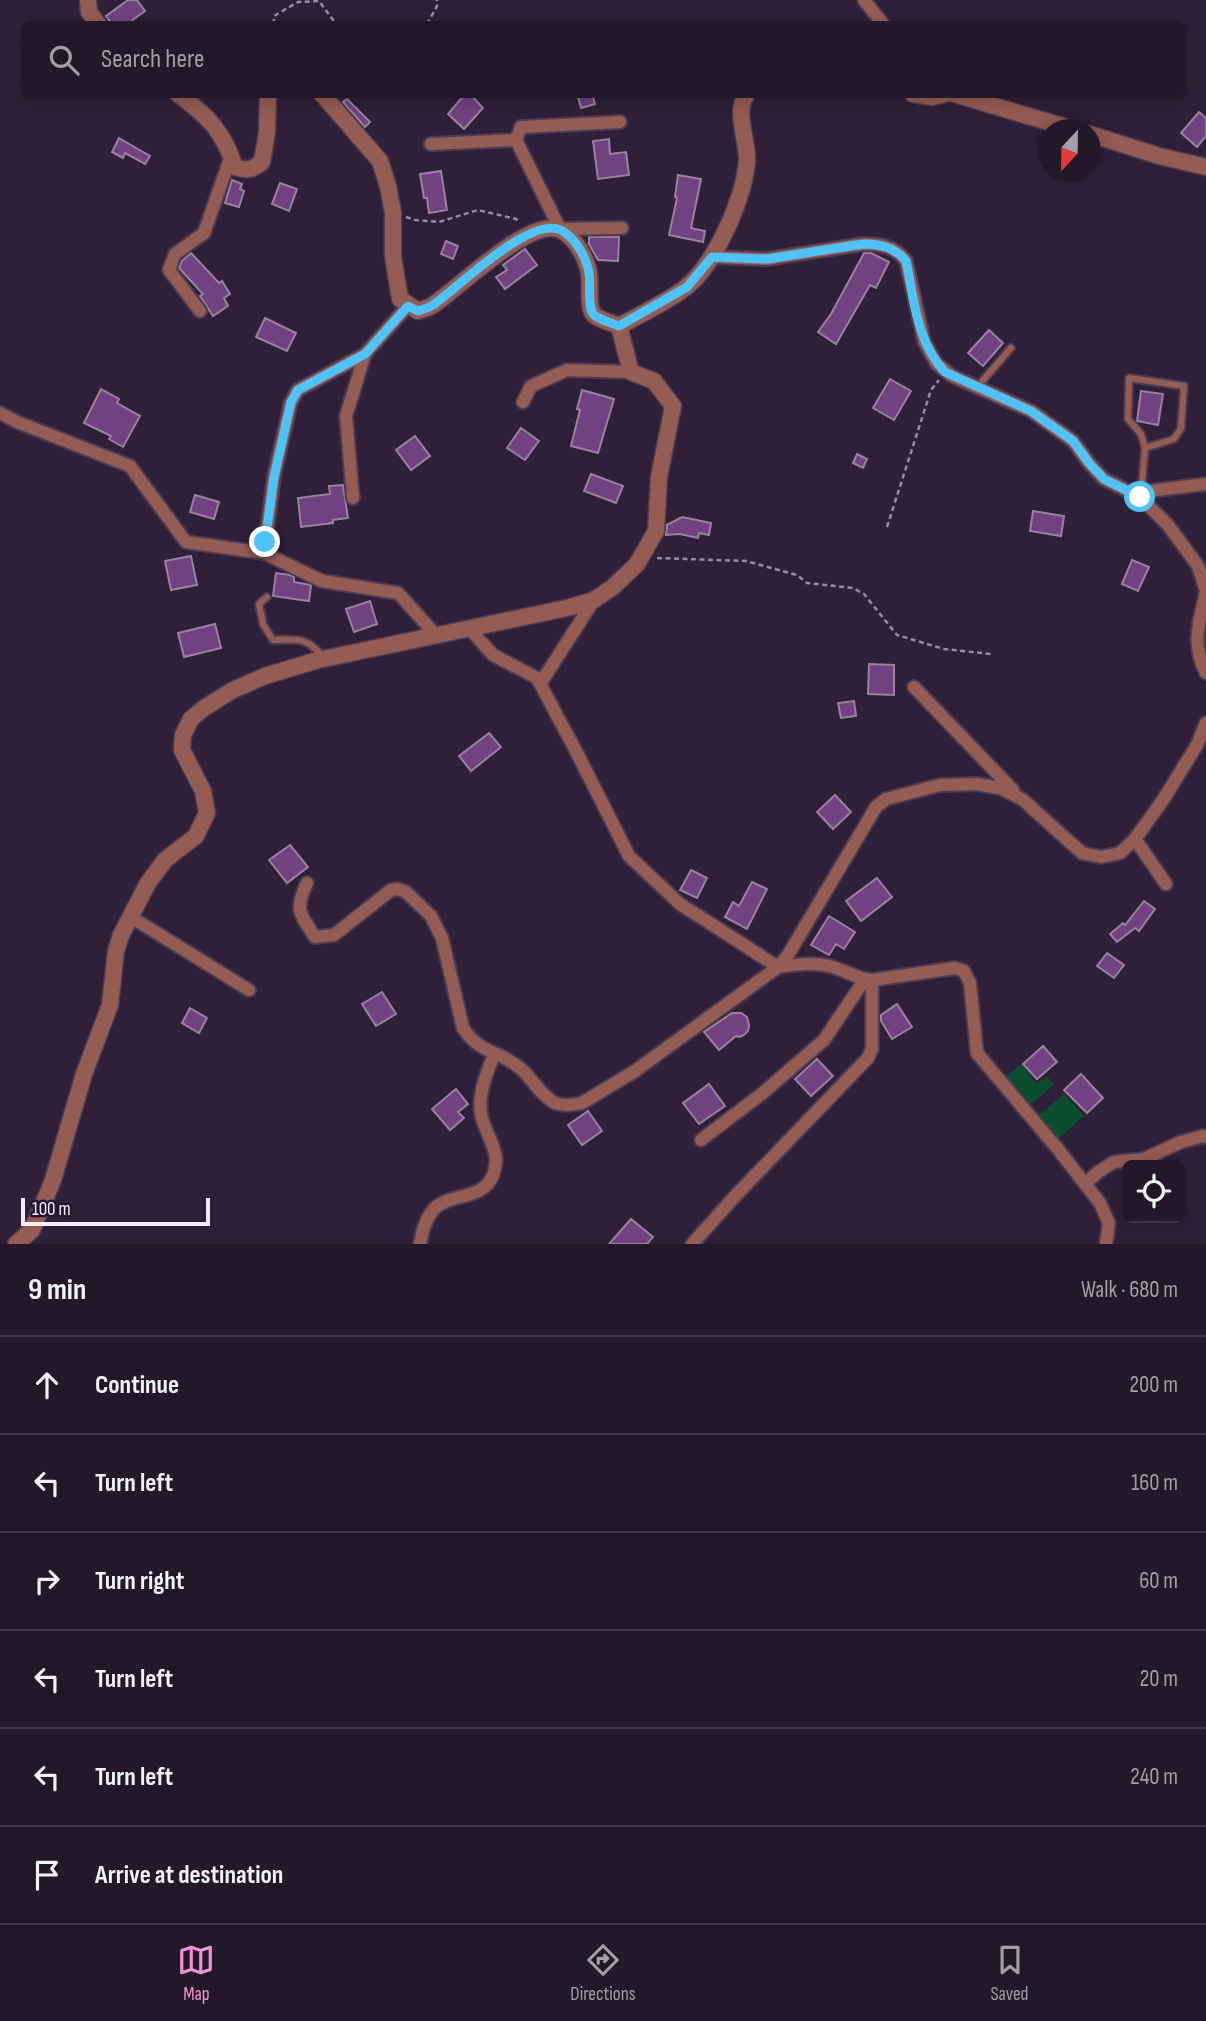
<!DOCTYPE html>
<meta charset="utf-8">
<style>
:root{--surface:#23172a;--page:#2f2436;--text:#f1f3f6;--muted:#a39fa8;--line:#403647;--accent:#f491d3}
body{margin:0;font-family:"Sofia Sans Condensed",sans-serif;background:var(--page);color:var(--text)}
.controls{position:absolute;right:21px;bottom:21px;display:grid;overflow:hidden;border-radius:10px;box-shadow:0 4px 18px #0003}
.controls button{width:63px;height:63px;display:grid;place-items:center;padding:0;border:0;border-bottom:2px solid var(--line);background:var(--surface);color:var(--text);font:35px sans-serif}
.compass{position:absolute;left:1038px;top:119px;width:63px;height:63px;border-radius:50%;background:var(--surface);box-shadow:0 4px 18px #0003;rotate:202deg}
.scale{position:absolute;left:21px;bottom:18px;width:189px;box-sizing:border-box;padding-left:7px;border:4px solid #f5ebfb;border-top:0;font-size:19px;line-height:24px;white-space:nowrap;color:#f5ebfb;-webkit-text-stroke:5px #25162d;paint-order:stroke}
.stop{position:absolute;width:21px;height:21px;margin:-16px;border:5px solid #4fc3f7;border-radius:50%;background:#fff}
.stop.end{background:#4fc3f7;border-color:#fff;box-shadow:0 2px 7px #0008}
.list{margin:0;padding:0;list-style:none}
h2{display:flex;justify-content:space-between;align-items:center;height:91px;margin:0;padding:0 28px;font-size:30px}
h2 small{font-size:23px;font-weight:400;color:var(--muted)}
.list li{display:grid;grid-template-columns:46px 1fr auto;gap:21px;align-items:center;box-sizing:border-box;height:98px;padding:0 28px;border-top:2px solid var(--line)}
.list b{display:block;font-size:26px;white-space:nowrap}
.list em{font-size:23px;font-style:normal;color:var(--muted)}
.icon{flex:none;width:38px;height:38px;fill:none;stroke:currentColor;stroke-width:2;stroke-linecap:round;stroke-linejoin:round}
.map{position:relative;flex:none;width:1206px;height:1244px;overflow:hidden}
.search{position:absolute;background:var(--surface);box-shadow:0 4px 18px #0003;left:21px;right:21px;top:21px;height:77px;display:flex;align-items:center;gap:18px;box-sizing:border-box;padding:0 24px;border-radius:10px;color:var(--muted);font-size:26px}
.sheet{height:679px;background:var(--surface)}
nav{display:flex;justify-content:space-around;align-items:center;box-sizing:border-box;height:98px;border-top:2px solid var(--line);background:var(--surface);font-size:19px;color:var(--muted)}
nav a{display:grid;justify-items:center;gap:4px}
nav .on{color:var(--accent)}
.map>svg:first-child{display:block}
.green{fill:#0a4e30}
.building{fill:#714280;stroke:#98829f;stroke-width:2}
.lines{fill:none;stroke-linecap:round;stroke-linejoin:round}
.service-casing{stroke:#4b3c53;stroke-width:10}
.minor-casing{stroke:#4b3c53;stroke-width:16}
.tertiary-casing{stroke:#4b3c53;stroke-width:19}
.path{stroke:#998ca1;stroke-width:2.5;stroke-dasharray:5 3.5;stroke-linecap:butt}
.service{stroke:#955c53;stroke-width:6}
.minor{stroke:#955c53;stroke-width:12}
.tertiary{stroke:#955c53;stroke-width:16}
.route{stroke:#4fc3f7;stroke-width:9}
</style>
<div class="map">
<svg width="1206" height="1244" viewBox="0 0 1206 1244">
<rect width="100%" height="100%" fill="#2f1f38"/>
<g class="green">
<path d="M1021 1064 1037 1084 1047 1076 1054 1085 1027 1107 1002 1076 1009 1074Z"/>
<path d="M1064 1094 1084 1116 1056 1141 1036 1118Z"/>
</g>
<g class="building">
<path d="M128 0H137L145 11 127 24H112L106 16Z"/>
<path d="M465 94H470L483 108 464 129 448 114Z"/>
<path d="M577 94H592L595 104 581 108Z"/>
<path d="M347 99 370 122 365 127 343 102Z"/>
<path d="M1199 112 1206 118V136L1197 147 1181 133Z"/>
<path d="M119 138 150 156 145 164 125 153 123 158 112 152Z"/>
<path d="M609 139 610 154 626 152 629 175 598 179 593 141Z"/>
<path d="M441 171 447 210 429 213 427 198H424L420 174Z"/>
<path d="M678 175 701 179 691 228 705 231 703 242 669 235 677 198 675 197Z"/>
<path d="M232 180 242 184 240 189 244 191 239 207 225 203Z"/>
<path d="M280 183 297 189 289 211 272 204Z"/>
<path d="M589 237H619L618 261 598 260 589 244Z"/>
<path d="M446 241 458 246 453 259 441 254Z"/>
<path d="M525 249 537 265 505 289 496 277 507 270 503 265Z"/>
<path d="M191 253 219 283 222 281 230 294 224 298 228 306 213 316 200 296 203 294 179 268 182 261Z"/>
<path d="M864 253H871L889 262 876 288 870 285 836 344 818 332 831 314Z"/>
<path d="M265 318 296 333 287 351 256 337Z"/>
<path d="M989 330 1003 343 983 366 968 353Z"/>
<path d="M890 379 911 391 894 420 873 408Z"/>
<path d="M101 389 119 399 117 403 140 416 123 447 109 439 111 436 84 423Z"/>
<path d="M582 390 614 399 598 453 571 446 580 410 577 409Z"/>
<path d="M1141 391 1163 394 1158 425 1137 421Z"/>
<path d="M521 428 539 441 525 460 507 448Z"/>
<path d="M415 436 430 456 411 470 396 450Z"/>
<path d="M857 454 867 459 863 468 853 463Z"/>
<path d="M591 474 623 486 616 503 584 491Z"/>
<path d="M343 485 348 518 333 520V523L301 527 298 498 330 494 329 486Z"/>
<path d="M195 495 219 502 214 519 190 512Z"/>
<path d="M1033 511 1064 516 1061 536 1030 531Z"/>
<path d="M682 517 711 523 709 535 699 533 698 538 680 534 666 535 667 525Z"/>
<path d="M191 556 197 585 171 590 165 561Z"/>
<path d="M1132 560 1149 567 1138 591 1122 584Z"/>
<path d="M276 573 290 575 294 577V582L311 585 309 601 273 596Z"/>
<path d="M370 601 377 624 354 632 346 609Z"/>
<path d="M215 624 221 648 184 657 178 633Z"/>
<path d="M869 664 894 665V695L868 694Z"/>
<path d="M854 701 856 716 841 718 838 703Z"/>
<path d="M489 733 501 747 471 771 459 756Z"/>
<path d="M835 795 851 812 833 829 817 812Z"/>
<path d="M290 845 308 867 287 883 269 860Z"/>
<path d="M691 870 707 878 697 898 680 890Z"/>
<path d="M877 878 892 897 861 921 846 901Z"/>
<path d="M752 882 767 889 747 929 725 917 733 902 739 906Z"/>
<path d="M1144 901 1155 909 1139 931 1135 928 1117 942 1110 934 1123 923 1125 925Z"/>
<path d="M829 916 855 932 844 949 836 944 829 955 811 945Z"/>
<path d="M1107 953 1124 965 1114 978 1097 966Z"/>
<path d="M382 992 396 1014 376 1026 362 1004Z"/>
<path d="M897 1004 912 1027 892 1039 881 1021V1015Z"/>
<path d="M190 1008 207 1018 199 1033 182 1023Z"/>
<path d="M732 1013H741L747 1017 749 1025 748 1031 744 1035 740 1037 736 1036 719 1050 704 1032Z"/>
<path d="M1043 1046 1057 1062 1037 1079 1023 1064Z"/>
<path d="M817 1059 833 1076 811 1096 795 1079Z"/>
<path d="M1081 1074 1103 1098 1087 1113 1064 1090Z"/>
<path d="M709 1084 725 1106 699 1124 683 1103Z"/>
<path d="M456 1089 468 1104 458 1112 464 1118 450 1130 432 1109Z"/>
<path d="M588 1111 602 1131 582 1145 568 1125Z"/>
<path d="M631 1219 653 1237 647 1244H609Z"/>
</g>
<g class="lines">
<g class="service-casing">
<g id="service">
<path d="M978 386 1011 348"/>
<path d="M1141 495 1145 448 1174 439 1181 428 1184 386 1129 378 1128 419 1141 434 1145 448"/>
<path d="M267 597 259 604 263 624 273 640C298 639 307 637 323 657"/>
</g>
</g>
<g class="minor-casing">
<g id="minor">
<path d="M864 0 883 24"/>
<path d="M516 140 560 229 622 228"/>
<path d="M431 144 516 140 521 127 620 122"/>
<path d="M712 257 767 259 863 244C880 244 895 246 906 261L924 341 936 363 952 376 1031 411 1073 441 1089 463 1104 479 1140 497 1168 525 1198 566 1206 591"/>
<path d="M408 306 365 354 298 390 291 402 274 476 264 553 322 581 398 593 436 635"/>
<path d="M200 311 169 270 175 254 204 233 231 156"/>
<path d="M523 402 531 386 567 370 631 372"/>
<path d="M0 413 17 422 130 466 186 542 264 553"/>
<path d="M1140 497 1149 491 1206 484"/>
<path d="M353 498 346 416 365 354"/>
<path d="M1206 592C1199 623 1191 643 1206 673"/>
<path d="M469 628 493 655 537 678 577 753 629 856 680 904 778 967C794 965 812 962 829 966 843 969 856 979 872 980L955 968 964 971 970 983 977 1053 1057 1148 1100 1203 1109 1223 1106 1244"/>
<path d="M540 684 594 600"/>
<path d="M914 687 1013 790"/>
<path d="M1135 839 1166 884"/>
<path d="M307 883C294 910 300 914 315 937L334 935 391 890 398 889 406 892 431 916 442 938 463 1028C482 1056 498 1049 520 1068 532 1078 541 1096 555 1103 563 1106 573 1105 582 1103L635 1071 778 967 788 955 876 807 886 799 940 785 976 784 1000 788 1022 799 1082 853 1101 857 1120 853 1135 839 1163 800 1197 745 1206 723"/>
<path d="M131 917 249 990"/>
<path d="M701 1140 764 1092 824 1040 865 979"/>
<path d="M1085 1184 1098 1172 1114 1162 1144 1159 1181 1142 1203 1136 1206 1137"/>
<path d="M420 1244C422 1232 425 1219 434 1209 451 1192 483 1201 493 1175 503 1151 484 1135 481 1113 478 1093 487 1072 494 1055"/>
<path d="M692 1244 738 1193 868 1058 872 1049V980"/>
</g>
</g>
<g class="tertiary-casing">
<g id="tertiary">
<path d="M88 0 89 12 98 24"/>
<path d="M178 94C208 116 223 131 235 167 247 171 252 170 262 162L267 132 268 94"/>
<path d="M322 94 380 161 388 186 393 213V256L400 299 418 311C423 309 429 308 433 305 458 289 536 210 564 232 577 241 586 257 589 273 591 283 587 308 594 315 600 320 612 323 619 326"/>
<path d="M913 94 932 97 945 94"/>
<path d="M954 94 1076 130"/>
<path d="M1090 134 1159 156 1206 167"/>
<path d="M619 326C641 314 665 303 685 288 714 267 747 193 747 158 747 139 734 111 747 94"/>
<path d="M16 1244 32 1230 53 1180 84 1074 110 1005 116 951 121 935 148 883 165 860 196 836 207 813 203 791 182 750 183 735 191 719 204 708 233 690 265 676 318 660 567 608 594 600 613 587 637 564 656 531 659 477 673 406 654 381 631 372 619 326"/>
</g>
</g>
<g class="path">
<path d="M274 24V16L298 2 319 1 336 24"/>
<path d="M427 24 437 6V0"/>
<path d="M406 217 415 220 439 222 478 210 516 219 520 223"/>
<path d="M887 527 931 390 939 380"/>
<path d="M657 558 746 561 797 575 807 583 853 588 864 594 897 635 944 649 991 654"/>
</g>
<use href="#service" class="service"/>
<use href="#minor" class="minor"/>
<use href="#tertiary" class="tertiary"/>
</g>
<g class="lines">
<path class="route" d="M265 542 274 477 291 402 298 390 365 354 408 306 418 311C423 309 429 308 433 305 458 288 535 210 564 232 577 241 586 257 589 273 591 283 587 308 594 315 600 320 612 323 619 326L687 287 712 257 767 259 863 244C880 244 895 247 906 261 914 299 917 343 945 372L1031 411 1073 441 1089 463 1104 479 1140 497"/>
</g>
</svg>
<div class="controls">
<button><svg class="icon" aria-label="locate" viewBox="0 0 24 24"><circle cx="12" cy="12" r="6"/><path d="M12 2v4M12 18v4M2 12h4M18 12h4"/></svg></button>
</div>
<svg class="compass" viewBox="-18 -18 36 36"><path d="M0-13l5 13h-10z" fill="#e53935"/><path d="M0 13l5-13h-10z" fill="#a39fa8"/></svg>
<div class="scale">100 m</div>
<div class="stop" style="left:1140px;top:497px"></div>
<div class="stop end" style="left:265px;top:542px"></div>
<div class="search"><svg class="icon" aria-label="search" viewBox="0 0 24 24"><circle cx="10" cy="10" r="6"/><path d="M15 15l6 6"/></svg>Search here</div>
</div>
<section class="sheet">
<h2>9 min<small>Walk · 680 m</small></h2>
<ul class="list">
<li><svg class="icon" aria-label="ahead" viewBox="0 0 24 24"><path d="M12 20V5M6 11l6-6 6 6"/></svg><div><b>Continue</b></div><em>200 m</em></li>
<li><svg class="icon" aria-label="left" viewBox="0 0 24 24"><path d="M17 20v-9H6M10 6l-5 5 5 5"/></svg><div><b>Turn left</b></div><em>160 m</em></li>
<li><svg class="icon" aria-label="right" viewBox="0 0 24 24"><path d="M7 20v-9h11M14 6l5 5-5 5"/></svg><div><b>Turn right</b></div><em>60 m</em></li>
<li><svg class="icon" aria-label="left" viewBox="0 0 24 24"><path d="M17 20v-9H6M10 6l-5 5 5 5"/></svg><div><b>Turn left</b></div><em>20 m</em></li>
<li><svg class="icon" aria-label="left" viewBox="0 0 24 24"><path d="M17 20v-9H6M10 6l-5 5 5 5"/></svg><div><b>Turn left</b></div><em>240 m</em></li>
<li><svg class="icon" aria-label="arrive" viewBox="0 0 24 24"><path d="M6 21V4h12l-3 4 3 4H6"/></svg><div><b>Arrive at destination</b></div></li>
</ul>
</section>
<nav>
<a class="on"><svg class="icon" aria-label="map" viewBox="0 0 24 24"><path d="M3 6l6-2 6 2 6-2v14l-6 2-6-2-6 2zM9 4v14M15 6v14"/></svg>Map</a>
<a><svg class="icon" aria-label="directions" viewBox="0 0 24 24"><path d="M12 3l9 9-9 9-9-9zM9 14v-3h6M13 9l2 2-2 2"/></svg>Directions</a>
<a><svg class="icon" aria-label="saved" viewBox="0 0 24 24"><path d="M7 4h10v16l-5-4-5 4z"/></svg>Saved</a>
</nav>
